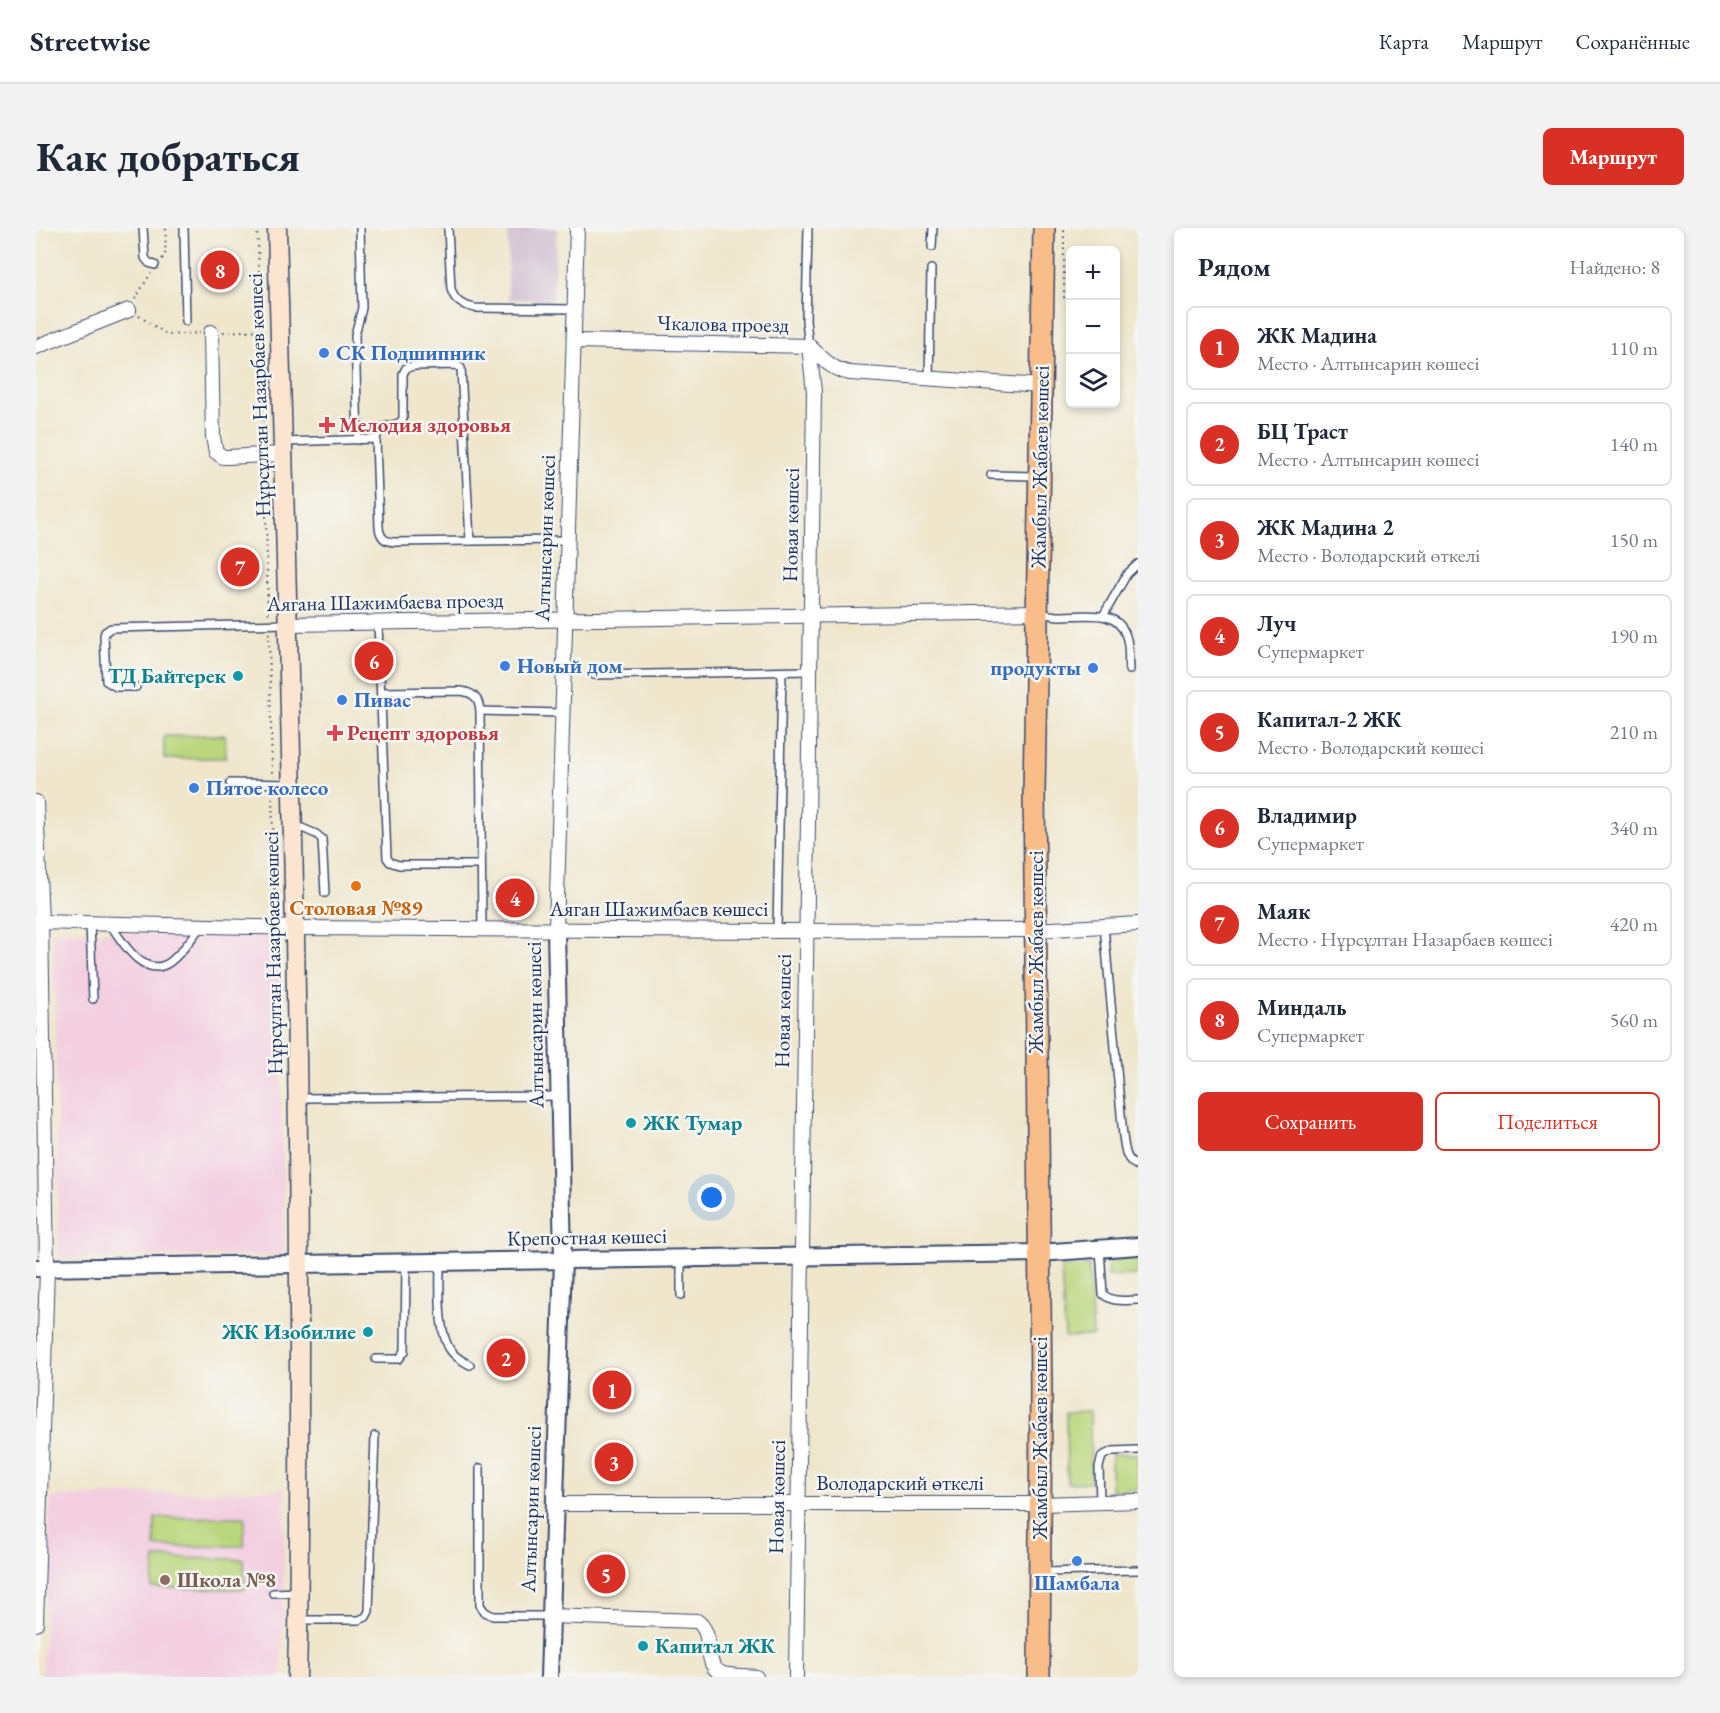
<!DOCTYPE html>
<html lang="ru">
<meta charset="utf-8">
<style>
:root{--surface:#fff;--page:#f2f2f3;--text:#1f2937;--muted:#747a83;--line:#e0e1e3;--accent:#d93025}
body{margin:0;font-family:"EB Garamond",serif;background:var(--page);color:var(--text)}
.controls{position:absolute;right:18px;top:18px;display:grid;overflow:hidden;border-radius:9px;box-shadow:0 3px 9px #0003}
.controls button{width:54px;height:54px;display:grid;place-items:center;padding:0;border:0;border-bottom:2px solid var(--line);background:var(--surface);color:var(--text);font:30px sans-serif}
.you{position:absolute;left:676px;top:970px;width:21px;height:21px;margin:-15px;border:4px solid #fff;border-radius:50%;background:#1a73e8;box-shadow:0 0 0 9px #1a73e833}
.badge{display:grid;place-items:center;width:39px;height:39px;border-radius:50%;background:var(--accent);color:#fff;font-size:20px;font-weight:700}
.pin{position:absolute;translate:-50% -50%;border:3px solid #fff;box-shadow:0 2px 6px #0006}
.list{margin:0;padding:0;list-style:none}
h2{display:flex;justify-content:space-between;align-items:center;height:78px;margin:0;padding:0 24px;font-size:26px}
h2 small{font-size:20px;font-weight:400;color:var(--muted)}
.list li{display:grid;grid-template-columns:39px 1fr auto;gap:18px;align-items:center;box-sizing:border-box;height:84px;margin:0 12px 12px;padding:0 12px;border:2px solid var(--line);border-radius:9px}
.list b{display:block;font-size:22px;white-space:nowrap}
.list p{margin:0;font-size:20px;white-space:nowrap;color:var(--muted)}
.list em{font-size:20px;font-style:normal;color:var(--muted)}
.actions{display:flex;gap:12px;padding:18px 24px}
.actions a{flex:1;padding:14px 0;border:2px solid var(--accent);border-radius:9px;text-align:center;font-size:21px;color:var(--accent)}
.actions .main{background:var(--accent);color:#fff}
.icon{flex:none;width:33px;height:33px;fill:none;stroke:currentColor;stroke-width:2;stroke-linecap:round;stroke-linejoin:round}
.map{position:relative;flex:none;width:1102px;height:1449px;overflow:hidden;border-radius:9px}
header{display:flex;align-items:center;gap:36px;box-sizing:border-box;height:84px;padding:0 30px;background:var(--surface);border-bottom:2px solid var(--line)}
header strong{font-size:28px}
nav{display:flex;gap:33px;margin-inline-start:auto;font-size:21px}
.intro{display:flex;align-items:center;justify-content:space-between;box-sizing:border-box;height:144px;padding:0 36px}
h1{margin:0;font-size:42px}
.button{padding:15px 27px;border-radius:9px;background:var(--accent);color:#fff;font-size:21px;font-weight:700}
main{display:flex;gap:36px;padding:0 36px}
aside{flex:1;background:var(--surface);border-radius:9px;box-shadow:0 3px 9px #0003}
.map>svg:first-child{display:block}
.built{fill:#f3cfe0}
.industrial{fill:#cfbdcf}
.green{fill:#bad67c;stroke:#6a826d;stroke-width:1.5}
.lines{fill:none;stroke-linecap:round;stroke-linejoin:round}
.service-casing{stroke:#3b4a6e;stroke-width:10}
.minor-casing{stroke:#3b4a6e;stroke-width:16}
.tertiary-casing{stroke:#3b4a6e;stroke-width:20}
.secondary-casing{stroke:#3b4a6e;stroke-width:21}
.primary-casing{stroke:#3b4a6e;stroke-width:24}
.path{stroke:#3b4a6e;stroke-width:2;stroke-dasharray:1.5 4.5;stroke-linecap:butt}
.service{stroke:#fff;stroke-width:7}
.minor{stroke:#fff;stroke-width:14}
.tertiary{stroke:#fff;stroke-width:16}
.secondary{stroke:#fce5d0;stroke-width:18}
.primary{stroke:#f8bd89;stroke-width:21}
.shop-dot{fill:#3f7fe0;stroke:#f6f6f2;stroke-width:2}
.health-dot{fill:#e0444e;stroke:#f6f6f2;stroke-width:2}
.culture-dot{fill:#0f9aa8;stroke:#f6f6f2;stroke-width:2}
.food-dot{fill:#e8710a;stroke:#f6f6f2;stroke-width:2}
.education-dot{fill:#8d6e63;stroke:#f6f6f2;stroke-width:2}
.labels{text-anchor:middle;stroke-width:5;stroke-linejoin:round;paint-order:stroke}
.street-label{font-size:21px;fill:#1b2f5e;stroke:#f6f6f2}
.shop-label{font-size:21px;font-weight:bold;fill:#366cbe;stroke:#f6f6f2;text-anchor:start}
.health-label{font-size:21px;font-weight:bold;fill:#be3a42;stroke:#f6f6f2;text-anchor:start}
.culture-label{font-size:21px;font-weight:bold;fill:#0d838f;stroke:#f6f6f2;text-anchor:end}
.food-label{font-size:21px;font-weight:bold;fill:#c56008;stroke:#f6f6f2}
.education-label{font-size:21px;font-weight:bold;fill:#785e54;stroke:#f6f6f2;text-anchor:start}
</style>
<header>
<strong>Streetwise</strong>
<nav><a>Карта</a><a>Маршрут</a><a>Сохранённые</a></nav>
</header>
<div class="intro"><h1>Как добраться</h1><a class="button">Маршрут</a></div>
<main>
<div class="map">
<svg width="1102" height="1449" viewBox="0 0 1102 1449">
<rect width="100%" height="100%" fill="#f6f6f2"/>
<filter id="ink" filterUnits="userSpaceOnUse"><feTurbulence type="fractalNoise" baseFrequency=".0167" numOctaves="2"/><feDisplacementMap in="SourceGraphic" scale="12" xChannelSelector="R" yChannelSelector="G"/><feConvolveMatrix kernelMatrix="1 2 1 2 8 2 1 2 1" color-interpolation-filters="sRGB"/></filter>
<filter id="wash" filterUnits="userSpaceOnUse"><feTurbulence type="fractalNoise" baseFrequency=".008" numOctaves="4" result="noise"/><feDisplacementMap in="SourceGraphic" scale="24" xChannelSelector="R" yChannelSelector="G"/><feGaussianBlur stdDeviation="1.35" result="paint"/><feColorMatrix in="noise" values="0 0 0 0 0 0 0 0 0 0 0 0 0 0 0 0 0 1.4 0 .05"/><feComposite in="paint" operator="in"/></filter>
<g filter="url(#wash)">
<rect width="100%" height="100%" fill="#efe6cc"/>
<g class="built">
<path d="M17 703 242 709 249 1027 23 1030Z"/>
<path d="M249 1261 246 1449H6L15 1269Z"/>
</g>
<path class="industrial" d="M472 0H521L517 72 472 71Z"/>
<g class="green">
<path d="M189 507 190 530 128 531V508Z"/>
<path d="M1102 1030V1047L1071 1048 1072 1032Z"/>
<path d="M1053 1038 1057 1108 1029 1109 1025 1040Z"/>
<path d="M1054 1183 1055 1254 1031 1255 1030 1184Z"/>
<path d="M1075 1226H1102V1261L1075 1262Z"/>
<path d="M209 1289 208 1318 119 1319V1290Z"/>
<path d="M119 1330 208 1331 209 1361 116 1360Z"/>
</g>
</g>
<g filter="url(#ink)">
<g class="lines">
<g class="service-casing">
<g id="service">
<path d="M107 0 109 30 113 35 119 37"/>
<path d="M148 0 150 93"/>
<path d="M412 0 415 61C419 74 426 77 439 80L539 81"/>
<path d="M772 0 770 93 773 118"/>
<path d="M896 19 897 0"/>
<path d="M893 152 895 41"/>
<path d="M322 212 319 107 326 80 324 0"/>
<path d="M247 214 340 211 343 299C344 309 348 314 359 314L434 313 425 140 420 137 378 138 370 140 367 146V191L363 195 344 200 340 211"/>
<path d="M955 247 1002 248"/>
<path d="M434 313 532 312"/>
<path d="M1004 385C1010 386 1017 388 1023 388 1046 389 1081 379 1090 408 1094 419 1092 431 1093 442"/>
<path d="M1067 388 1091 346 1102 336"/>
<path d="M342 395 351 630 354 634 363 637H445"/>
<path d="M558 447 773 443"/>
<path d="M100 459H80L70 453 68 407 69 404 75 400 250 396"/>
<path d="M345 464 425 463C438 465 443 470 444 483L446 701"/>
<path d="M444 483 526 485"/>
<path d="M194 555 254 556"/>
<path d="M259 597 280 606 286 611 289 665"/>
<path d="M54 695 57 771"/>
<path d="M74 696C85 712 108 753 134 734 146 725 155 710 165 699"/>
<path d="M1068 698 1087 908C1089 921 1089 933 1102 938"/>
<path d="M741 703 746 444"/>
<path d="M263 870 523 868"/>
<path d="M1064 1021 1067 1066C1076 1075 1090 1072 1102 1072"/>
<path d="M645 1030V1067"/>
<path d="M404 1034C404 1058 401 1104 415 1123 420 1130 427 1133 434 1137"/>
<path d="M340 1131H363L369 1123 370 1035"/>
<path d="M444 1240V1377L449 1384 457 1388H513"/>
<path d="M1064 1274 1063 1239 1066 1228 1077 1223 1102 1222"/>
<path d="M1006 1344 1102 1342"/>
<path d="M237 1365 262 1364"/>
<path d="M265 1392H323L330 1389 333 1383 339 1208"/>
</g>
</g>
<g class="minor-casing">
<g id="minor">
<path d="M175 104 177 209 180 224 187 229H192L247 226"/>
<path d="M538 113 773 118C786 130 796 142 814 145L1005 158"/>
<path d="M0 119 93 82"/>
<path d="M253 396 1001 384"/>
<path d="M0 574 5 694 11 1040 0 1396"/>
<path d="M0 694 260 700 741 703 1000 702 1102 696"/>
<path d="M520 702 541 0"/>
<path d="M518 1276H1004L1102 1273"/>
<path d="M514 1388 661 1393C680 1406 665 1438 687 1446 697 1449 710 1447 720 1449"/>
<path d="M760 1449 778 164 773 118"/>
</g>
</g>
<g class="tertiary-casing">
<g id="tertiary">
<path d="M0 1040 1003 1025 1102 1018"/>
<path d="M513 1449 527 1032 520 702"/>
</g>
</g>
<g class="secondary-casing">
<path id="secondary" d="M241 0C251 381 264 762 263 1143 263 1245 264 1347 261 1449"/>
</g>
<g class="primary-casing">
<path id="primary" d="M1003 1449 1005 1159 998 564 1008 0"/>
</g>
<g class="path">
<path d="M221 0 226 102 229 213"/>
<path d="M126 31 129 28 130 0"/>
<path d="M1028 70V0"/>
<path d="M99 71 115 45"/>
<path d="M103 88 132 107 164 105"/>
<path d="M187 104 226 102"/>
<path d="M229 240 232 387"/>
<path d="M233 405 236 546"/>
<path d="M236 564 239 687"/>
</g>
<use href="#service" class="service"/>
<use href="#minor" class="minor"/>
<use href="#tertiary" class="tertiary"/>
<use href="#secondary" class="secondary"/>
<use href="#primary" class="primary"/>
</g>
</g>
<g class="shop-dot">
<circle cx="288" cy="125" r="6"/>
<circle cx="469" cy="438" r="6"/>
<circle cx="1057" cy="440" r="6"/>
<circle cx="306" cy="472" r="6"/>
<circle cx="158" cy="560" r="6"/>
<circle cx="1041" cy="1333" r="6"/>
</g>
<g class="health-dot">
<path d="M288 188h6v6h6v6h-6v6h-6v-6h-6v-6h6z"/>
<path d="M296 496h6v6h6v6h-6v6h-6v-6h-6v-6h6z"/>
</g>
<g class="culture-dot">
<circle cx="202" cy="448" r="6"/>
<circle cx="595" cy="895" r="6"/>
<circle cx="332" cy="1104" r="6"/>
<circle cx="607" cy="1418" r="6"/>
</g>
<circle class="food-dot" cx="320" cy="658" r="6"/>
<circle class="education-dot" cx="129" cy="1352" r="6"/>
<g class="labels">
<g class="street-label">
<text transform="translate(687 96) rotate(1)" y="7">Чкалова проезд</text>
<text transform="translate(223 167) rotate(-92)" y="7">Нұрсұлтан Назарбаев көшесі</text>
<text transform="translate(1004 239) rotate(-89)" y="7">Жамбыл Жабаев көшесі</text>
<text transform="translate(755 297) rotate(-89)" y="7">Новая көшесі</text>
<text transform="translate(509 310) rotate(-88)" y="7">Алтынсарин көшесі</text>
<text transform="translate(349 374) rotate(-1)" y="7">Аягана Шажимбаева проезд</text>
<text x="623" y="688">Аяган Шажимбаев көшесі</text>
<text transform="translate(1000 724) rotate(-90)" y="7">Жамбыл Жабаев көшесі</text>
<text transform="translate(237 725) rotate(-91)" y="7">Нұрсұлтан Назарбаев көшесі</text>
<text transform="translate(747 783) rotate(-89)" y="7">Новая көшесі</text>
<text transform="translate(499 797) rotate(-91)" y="7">Алтынсарин көшесі</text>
<text transform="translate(551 1009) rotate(-1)" y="7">Крепостная көшесі</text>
<text transform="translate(1004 1210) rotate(-90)" y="7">Жамбыл Жабаев көшесі</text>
<text x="864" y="1262">Володарский өткелі</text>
<text transform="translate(741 1269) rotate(-89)" y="7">Новая көшесі</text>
<text transform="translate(495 1281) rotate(-88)" y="7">Алтынсарин көшесі</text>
</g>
<g class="shop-label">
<text x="300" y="132">СК Подшипник</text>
<text x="481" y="445">Новый дом</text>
<text x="1045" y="447" text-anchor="end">продукты</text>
<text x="318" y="479">Пивас</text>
<text x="170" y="567">Пятое колесо</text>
<text x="1041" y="1362" text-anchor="middle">Шамбала</text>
</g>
<g class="health-label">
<text x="303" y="204">Мелодия здоровья</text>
<text x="311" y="512">Рецепт здоровья</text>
</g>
<g class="culture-label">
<text x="190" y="455">ТД Байтерек</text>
<text x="607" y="902" text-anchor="start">ЖК Тумар</text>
<text x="320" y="1111">ЖК Изобилие</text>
<text x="619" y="1425" text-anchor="start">Капитал ЖК</text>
</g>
<g class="food-label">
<text x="320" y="687">Столовая №89</text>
</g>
<g class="education-label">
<text x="141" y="1359">Школа №8</text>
</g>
</g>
</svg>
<div class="controls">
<button>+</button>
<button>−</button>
<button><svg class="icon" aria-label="layers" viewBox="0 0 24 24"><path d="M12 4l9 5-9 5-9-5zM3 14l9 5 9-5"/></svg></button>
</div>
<div class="you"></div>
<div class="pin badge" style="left:576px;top:1162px">1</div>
<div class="pin badge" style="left:470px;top:1130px">2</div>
<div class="pin badge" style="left:578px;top:1234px">3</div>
<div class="pin badge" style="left:479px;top:670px">4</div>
<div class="pin badge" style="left:570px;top:1346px">5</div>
<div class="pin badge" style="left:338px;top:433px">6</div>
<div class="pin badge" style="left:204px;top:339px">7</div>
<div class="pin badge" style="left:184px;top:42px">8</div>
</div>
<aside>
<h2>Рядом<small>Найдено: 8</small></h2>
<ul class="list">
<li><span class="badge">1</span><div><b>ЖК Мадина</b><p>Место · Алтынсарин көшесі</p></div><em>110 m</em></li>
<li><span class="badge">2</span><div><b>БЦ Траст</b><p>Место · Алтынсарин көшесі</p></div><em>140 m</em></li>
<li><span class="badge">3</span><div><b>ЖК Мадина 2</b><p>Место · Володарский өткелі</p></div><em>150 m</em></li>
<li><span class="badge">4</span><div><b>Луч</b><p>Супермаркет</p></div><em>190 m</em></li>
<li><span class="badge">5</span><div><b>Капитал-2 ЖК</b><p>Место · Володарский көшесі</p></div><em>210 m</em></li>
<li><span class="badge">6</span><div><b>Владимир</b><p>Супермаркет</p></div><em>340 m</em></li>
<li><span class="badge">7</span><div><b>Маяк</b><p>Место · Нұрсұлтан Назарбаев көшесі</p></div><em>420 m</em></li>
<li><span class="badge">8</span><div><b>Миндаль</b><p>Супермаркет</p></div><em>560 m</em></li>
</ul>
<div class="actions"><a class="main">Сохранить</a><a>Поделиться</a></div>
</aside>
</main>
